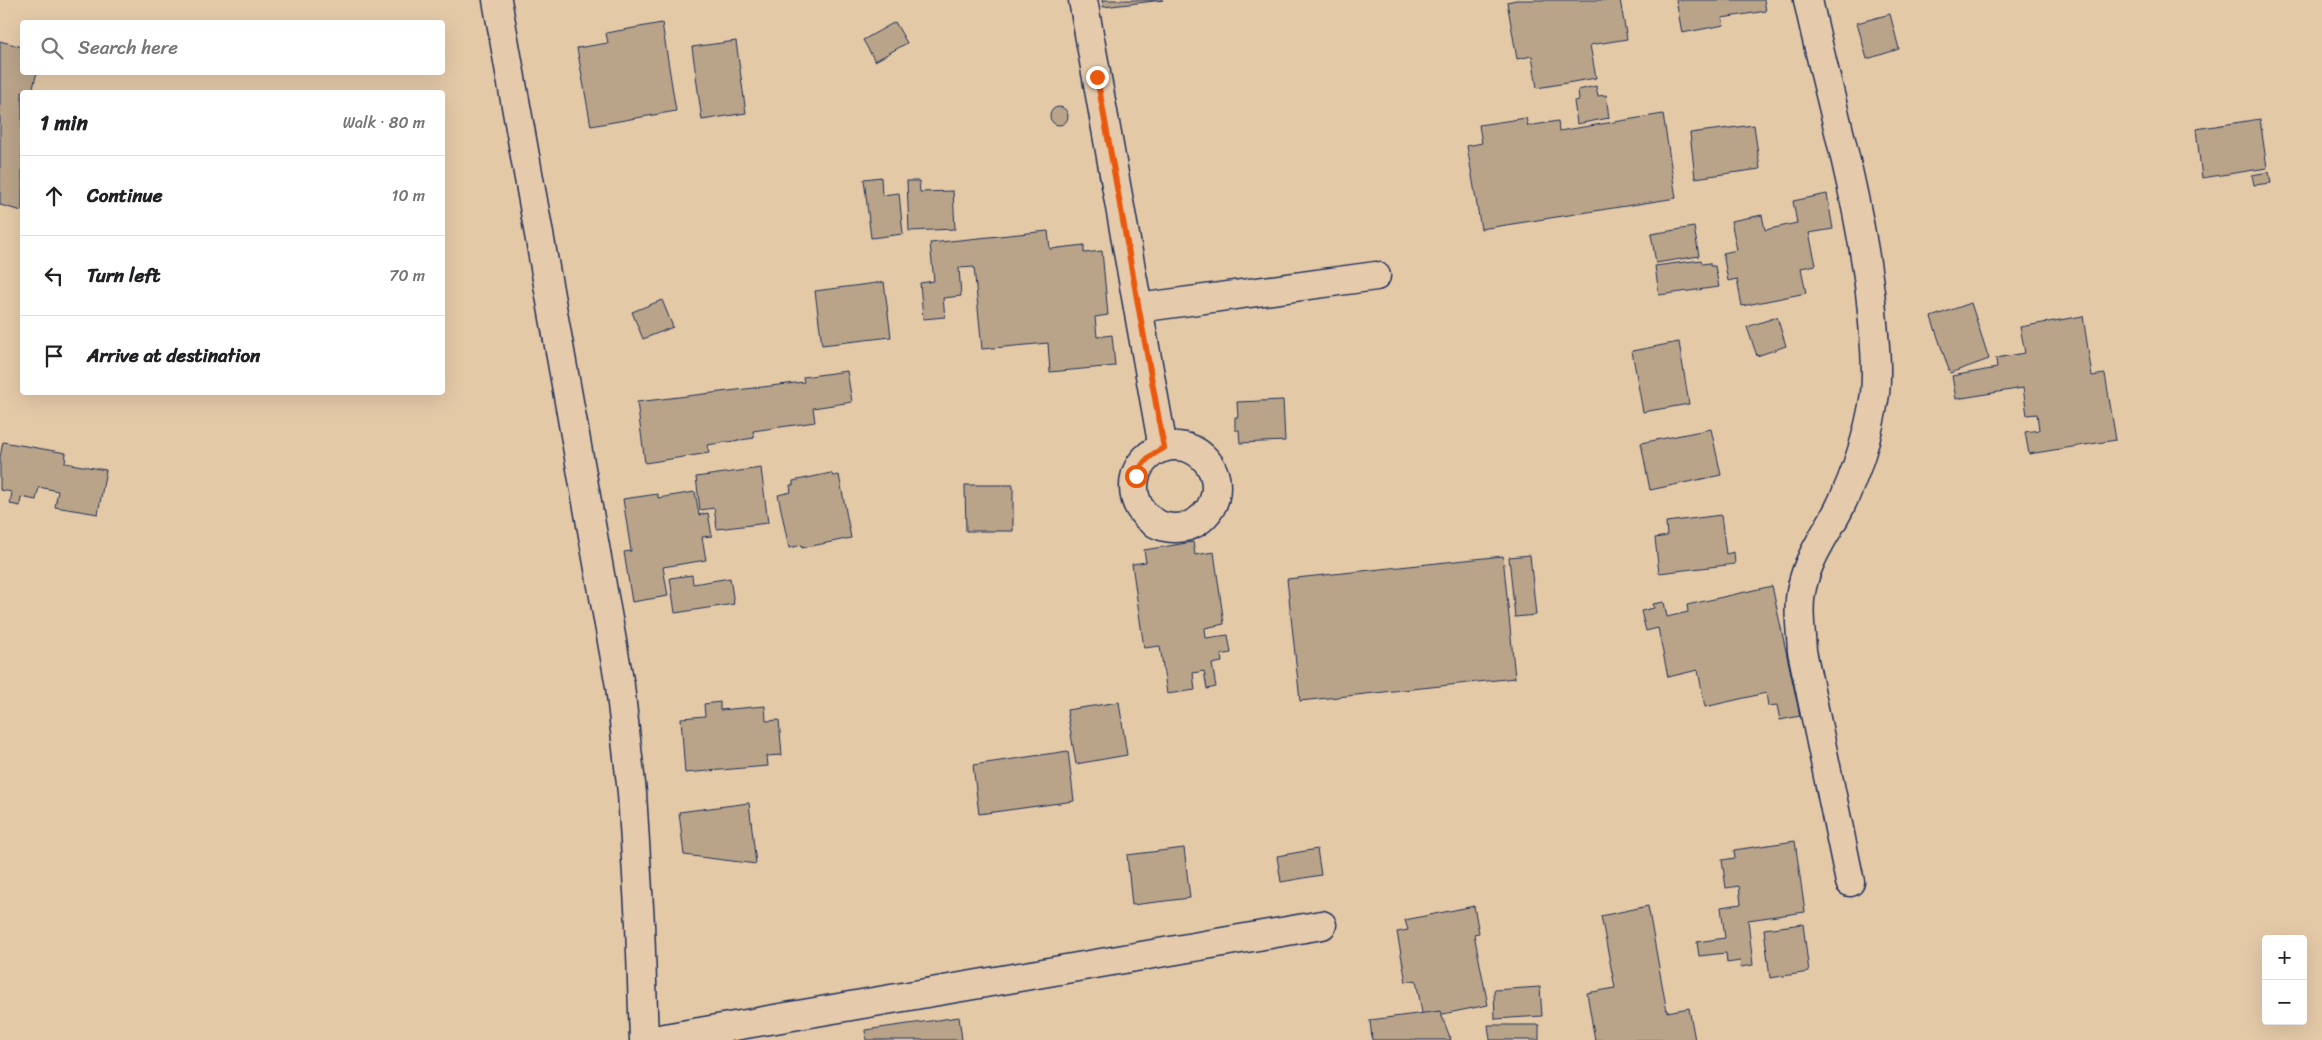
<!DOCTYPE html>
<meta charset="utf-8">
<style>
:root{--surface:#fff;--page:#f2f2f2;--text:#202124;--muted:#757577;--line:#e0e0e0}
body{margin:0;font-family:Sriracha,sans-serif;background:var(--page);color:var(--text)}
.controls{position:absolute;right:15px;bottom:15px;display:grid;overflow:hidden;border-radius:5px;box-shadow:0 5px 20px #0002}
.controls button{width:45px;height:45px;display:grid;place-items:center;padding:0;border:0;border-bottom:1px solid var(--line);background:var(--surface);color:var(--text);font:25px sans-serif}
.stop{position:absolute;width:15px;height:15px;margin:-11px;border:4px solid #ea580c;border-radius:50%;background:#fff}
.stop.end{background:#ea580c;border-color:#fff;box-shadow:0 1px 5px #0008}
.list{margin:0;padding:0;list-style:none}
h2{display:flex;justify-content:space-between;align-items:center;height:65px;margin:0;padding:0 20px;font-size:21px}
h2 small{font-size:16px;font-weight:400;color:var(--muted)}
.list li{display:grid;grid-template-columns:32px 1fr auto;gap:15px;align-items:center;box-sizing:border-box;height:80px;padding:0 20px;border-top:1px solid var(--line)}
.list b{display:block;font-size:19px;white-space:nowrap}
.list em{font-size:16px;font-style:normal;color:var(--muted)}
.icon{flex:none;width:28px;height:28px;fill:none;stroke:currentColor;stroke-width:2;stroke-linecap:round;stroke-linejoin:round}
.map{position:relative;flex:none;width:2322px;height:1040px;overflow:hidden}
.search{position:absolute;background:var(--surface);box-shadow:0 5px 20px #0002;left:20px;top:20px;width:425px;height:55px;display:flex;align-items:center;gap:12px;box-sizing:border-box;padding:0 18px;border-radius:5px;color:var(--muted);font-size:19px}
.panel{position:absolute;background:var(--surface);box-shadow:0 5px 20px #0002;left:20px;top:90px;width:425px;height:305px;border-radius:5px}
.map>svg:first-child{display:block}
.building{fill:#b9a489;stroke:#1b2f5e}
.lines{fill:none;stroke-linecap:round;stroke-linejoin:round}
.street-casing{stroke:#1b2f5e;stroke-width:31}
.street{stroke:#e5cbac;stroke-width:28}
.route{stroke:#ea580c;stroke-width:6}
</style>
<div class="map">
<svg width="2322" height="1040" viewBox="0 0 2322 1040">
<rect width="100%" height="100%" fill="#e4c9a7"/>
<filter id="ink" filterUnits="userSpaceOnUse"><feTurbulence type="fractalNoise" baseFrequency=".02" numOctaves="2"/><feDisplacementMap in="SourceGraphic" scale="10" xChannelSelector="R" yChannelSelector="G"/><feConvolveMatrix kernelMatrix="1 2 1 2 8 2 1 2 1" color-interpolation-filters="sRGB"/></filter>
<g filter="url(#ink)">
<g class="building">
<path d="M1102 0H1163L1103 7Z"/>
<path d="M1516 0H1620L1627 39 1590 45 1596 78 1537 88 1532 56 1517 59 1507 2Z"/>
<path d="M1676 0H1764L1766 11 1722 18 1724 25 1682 33Z"/>
<path d="M1890 14 1899 49 1867 59 1857 23Z"/>
<path d="M895 22 907 43 875 61 863 40Z"/>
<path d="M662 23 676 111 591 126 577 48 608 43 606 33Z"/>
<path d="M0 41 22 47V72H37L32 92H22V211L0 205Z"/>
<path d="M736 41 746 113 702 120 692 47Z"/>
<path d="M1596 86 1598 96 1606 95 1609 118 1577 124 1574 101 1579 100 1578 90Z"/>
<circle cx="1059" cy="116" r="9"/>
<path d="M1663 114 1676 198 1481 229 1467 146 1482 143 1479 125 1526 118 1528 126 1558 121 1559 131Z"/>
<path d="M2260 119 2267 168 2202 178 2196 129Z"/>
<path d="M1754 125 1760 169 1695 178 1690 133Z"/>
<path d="M2269 172 2271 183 2254 185 2252 175Z"/>
<path d="M881 177 882 195 899 193 903 234 871 238 864 179Z"/>
<path d="M907 181H919L920 192 953 191 955 229 909 231Z"/>
<path d="M1827 194 1833 229 1809 233 1816 265 1801 268 1806 293 1742 306 1737 279 1728 281 1723 253 1737 250 1731 221 1762 215 1765 230 1797 223 1793 201Z"/>
<path d="M1694 227 1699 256 1656 263 1651 234Z"/>
<path d="M1048 231 1050 249 1084 245V253L1102 251 1108 315 1095 317 1097 337 1112 335 1115 366 1050 372 1048 343 982 349 974 267 959 268 961 296 943 298 945 317 923 319 920 283 934 281 930 243Z"/>
<path d="M1701 260 1702 264 1710 263V266H1715L1719 287 1659 295 1655 266Z"/>
<path d="M884 282 891 337 822 345 815 291Z"/>
<path d="M662 300 673 327 643 339 632 312Z"/>
<path d="M1971 303 1989 359 1950 373 1931 317Z"/>
<path d="M2083 316 2092 376 2105 374 2116 440 2029 454 2025 432 2039 430 2037 414 2027 415 2023 388 1956 399 1952 376 1997 368 1996 358 2025 353 2020 327Z"/>
<path d="M1777 317 1786 346 1757 356 1747 327Z"/>
<path d="M1679 342 1689 404 1643 412 1632 351Z"/>
<path d="M847 371 852 402 813 408 815 422 753 431 754 438 707 445 709 453 645 463 637 402 804 382 803 377Z"/>
<path d="M1283 400 1285 441 1240 443 1239 430H1235V417H1238L1237 402Z"/>
<path d="M1711 429 1721 475 1650 490 1641 443Z"/>
<path d="M3 442 66 453 65 463 106 470 98 514 55 507 58 491 39 487 36 500 21 497 20 506 10 504 12 492 0 490V457Z"/>
<path d="M761 468 768 523 717 529 714 508 700 510 696 477Z"/>
<path d="M831 473 833 476 839 475 851 538 802 548V545L789 548 778 495 791 492 790 485H793V481Z"/>
<path d="M965 485H1013V531H966Z"/>
<path d="M695 492 699 515 708 513 712 536 702 537 706 560 663 567 668 596 632 602 624 552 631 551 623 499 658 494V498Z"/>
<path d="M1721 515 1726 554 1734 552 1735 564 1659 573 1655 538 1667 536 1666 522Z"/>
<path d="M1193 542 1195 555 1214 552 1224 624 1205 628 1206 638 1228 635 1231 653 1221 655 1222 662 1212 664 1216 687 1207 689 1204 671 1193 673 1195 690 1167 694 1160 646 1144 648 1132 564 1146 562 1144 550Z"/>
<path d="M1530 555 1536 615 1515 617 1509 557Z"/>
<path d="M1503 556 1515 678 1300 701 1287 579Z"/>
<path d="M692 575 693 584 730 578 734 604 675 613 670 578Z"/>
<path d="M1772 586 1800 716 1780 720 1777 705 1768 706 1766 693 1705 707 1698 670 1668 677 1658 628 1646 631 1641 611 1654 608 1653 604 1664 602 1667 617 1688 612 1687 605Z"/>
<path d="M720 702V710L765 706 766 721 779 720 782 755 767 756 768 766 685 773 681 718 705 716 704 704Z"/>
<path d="M1119 702 1127 755 1076 764 1067 710Z"/>
<path d="M1068 751 1074 801 979 814 973 765Z"/>
<path d="M749 803 756 864 684 855 679 812Z"/>
<path d="M1795 841 1805 912 1748 920 1753 965 1741 967 1740 961 1727 963 1726 953 1699 956 1697 942 1725 938 1721 907 1741 904 1739 886 1726 888 1722 860 1735 858 1734 850Z"/>
<path d="M1184 848 1190 898 1132 905 1127 855Z"/>
<path d="M1317 849 1321 875 1281 882 1277 856Z"/>
<path d="M1474 906 1479 933 1474 934 1488 1005 1423 1018 1416 980 1406 982 1397 932 1408 930 1405 920Z"/>
<path d="M1648 906 1667 1012 1689 1008 1695 1040H1595L1587 993 1615 988 1601 916Z"/>
<path d="M1803 924 1809 972 1770 978 1764 929Z"/>
<path d="M1540 987 1542 1016 1495 1019 1494 990Z"/>
<path d="M1440 1011 1451 1040H1372L1370 1020Z"/>
<path d="M959 1017 962 1040H866L865 1030Z"/>
<path d="M1488 1025H1539V1040H1490Z"/>
</g>
<g class="lines">
<g class="street-casing">
<g id="street">
<path d="M497 0 620 686 632 793 640 924 644 1040"/>
<path d="M1083 0 1163 448"/>
<path d="M1808 0C1830 103 1862 206 1872 311 1874 337 1878 367 1875 394 1869 433 1857 472 1839 509 1826 534 1808 558 1802 587 1797 608 1801 630 1802 651L1850 882"/>
<path d="M1138 308 1376 276"/>
<circle cx="1175" cy="487" r="41"/>
<path d="M653 1040 1322 925"/>
</g>
</g>
<use href="#street" class="street"/>
</g>
</g>
<g class="lines" filter="url(#ink)">
<path class="route" d="M1097 77 1164 448C1150 455 1143 461 1136 476"/>
</g>
</svg>
<div class="controls">
<button>+</button>
<button>−</button>
</div>
<div class="stop" style="left:1136px;top:476px"></div>
<div class="stop end" style="left:1097px;top:77px"></div>
<div class="search"><svg class="icon" aria-label="search" viewBox="0 0 24 24"><circle cx="10" cy="10" r="6"/><path d="M15 15l6 6"/></svg>Search here</div>
<section class="panel">
<h2>1 min<small>Walk · 80 m</small></h2>
<ul class="list">
<li><svg class="icon" aria-label="ahead" viewBox="0 0 24 24"><path d="M12 20V5M6 11l6-6 6 6"/></svg><div><b>Continue</b></div><em>10 m</em></li>
<li><svg class="icon" aria-label="left" viewBox="0 0 24 24"><path d="M17 20v-9H6M10 6l-5 5 5 5"/></svg><div><b>Turn left</b></div><em>70 m</em></li>
<li><svg class="icon" aria-label="arrive" viewBox="0 0 24 24"><path d="M6 21V4h12l-3 4 3 4H6"/></svg><div><b>Arrive at destination</b></div></li>
</ul>
</section>
</div>
